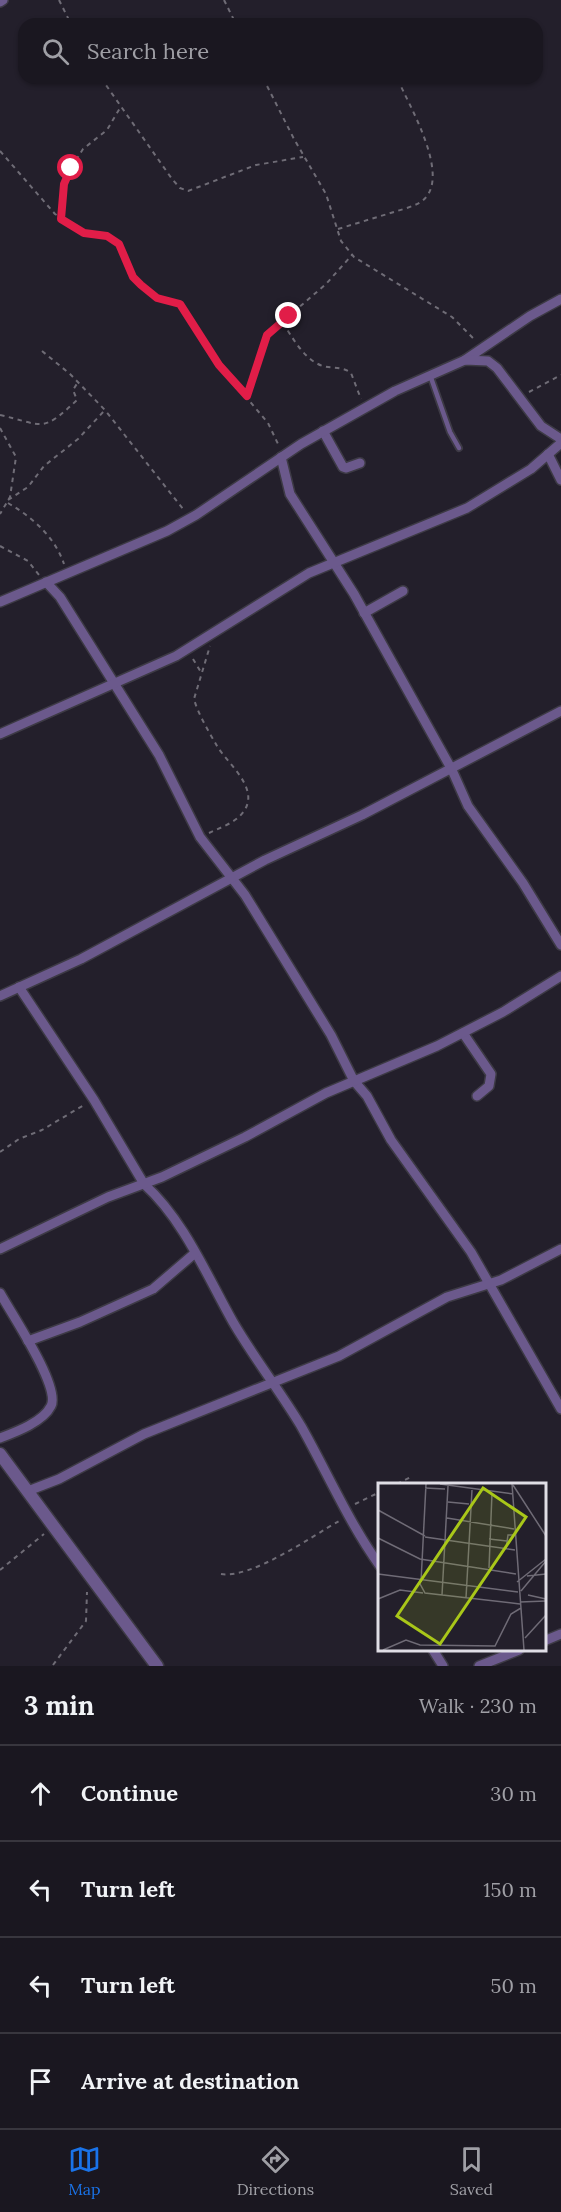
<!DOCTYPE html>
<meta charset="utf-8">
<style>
:root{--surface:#1a1720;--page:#27242d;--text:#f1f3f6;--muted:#9f9fa5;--line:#38363e;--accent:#1a73e8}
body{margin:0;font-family:Lora,serif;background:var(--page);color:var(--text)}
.stop{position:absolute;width:18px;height:18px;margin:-14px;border:4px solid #e11d48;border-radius:50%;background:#fff}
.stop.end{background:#e11d48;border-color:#fff;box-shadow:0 2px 6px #0008}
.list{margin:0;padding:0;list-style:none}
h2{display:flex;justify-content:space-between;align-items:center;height:78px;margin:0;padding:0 24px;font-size:26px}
h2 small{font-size:20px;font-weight:400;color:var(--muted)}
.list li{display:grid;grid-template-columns:39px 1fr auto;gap:18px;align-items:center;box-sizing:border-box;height:96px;padding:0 24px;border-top:2px solid var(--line)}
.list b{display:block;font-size:22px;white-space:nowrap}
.list em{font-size:20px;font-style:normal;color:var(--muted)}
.icon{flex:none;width:33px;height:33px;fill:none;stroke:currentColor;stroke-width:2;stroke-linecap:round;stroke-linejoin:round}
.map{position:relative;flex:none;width:561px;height:1666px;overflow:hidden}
.search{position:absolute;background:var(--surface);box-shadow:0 2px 4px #0004;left:18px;right:18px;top:18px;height:66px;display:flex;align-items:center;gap:15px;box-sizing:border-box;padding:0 21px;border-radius:18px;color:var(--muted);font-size:22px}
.sheet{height:462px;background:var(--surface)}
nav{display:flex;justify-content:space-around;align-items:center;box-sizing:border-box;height:84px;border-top:2px solid var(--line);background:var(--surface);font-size:16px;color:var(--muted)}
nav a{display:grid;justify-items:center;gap:3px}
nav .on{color:var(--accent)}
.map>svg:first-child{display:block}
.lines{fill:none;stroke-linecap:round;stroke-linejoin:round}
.service-casing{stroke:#3d3a45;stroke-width:8}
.minor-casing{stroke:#3d3a45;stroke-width:12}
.tertiary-casing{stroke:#3d3a45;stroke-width:15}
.path{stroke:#6f6c76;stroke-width:2;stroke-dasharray:4.5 4.5;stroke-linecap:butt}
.service{stroke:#6b598c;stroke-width:4.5}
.minor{stroke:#6b598c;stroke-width:9}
.tertiary{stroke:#6b598c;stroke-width:12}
.route{stroke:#e11d48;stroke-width:8}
.inset-road{fill:none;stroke:#6f6b76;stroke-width:1.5}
.view{fill:#a9c719;fill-opacity:0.15;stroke:#a9c719;stroke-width:3}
.inset-edge{fill:none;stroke:#e0dee6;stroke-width:3}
</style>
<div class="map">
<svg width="561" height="1666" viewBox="0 0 561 1666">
<rect width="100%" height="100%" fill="#231f2b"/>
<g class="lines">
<g class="service-casing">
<path id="service" d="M430 375 450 432 459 448"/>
</g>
<g class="minor-casing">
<g id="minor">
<path d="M0 2 3 0"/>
<path d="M465 360 530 316 561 299"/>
<path d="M323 431 343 467 346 468 360 463"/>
<path d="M548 454 561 480"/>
<path d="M281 457 290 494 354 594 452 770 468 806 523 883 561 945"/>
<path d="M46 582 60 597 159 755 200 837 245 895 331 1035 354 1081 367 1096 391 1140 471 1252 561 1409"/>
<path d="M0 602 167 531 196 515 301 444 395 391 465 360 488 361 497 368 541 426 561 439"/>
<path d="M364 613 403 591"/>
<path d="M0 734 176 656 309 573 467 508 531 469 561 443"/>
<path d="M19 987 94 1100 144 1184C184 1220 207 1276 233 1322 254 1358 280 1391 301 1426 327 1472 349 1523 380 1566"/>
<path d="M0 996 81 959 265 860 362 815 561 711"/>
<path d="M463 1033 491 1074 489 1086 477 1096"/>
<path d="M0 1249 108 1197 162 1177 245 1137 326 1093 437 1046 503 1012 561 976"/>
<path d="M0 1293C11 1313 61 1387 51 1406 43 1422 16 1432 0 1438"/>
<path d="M28 1341 80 1322 153 1289 195 1253"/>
<path d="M28 1491 59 1479 144 1434 339 1356 447 1297 501 1280 561 1249"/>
<path d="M544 1641 561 1634"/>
<path d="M433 1650 443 1666"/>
<path d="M479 1666 519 1650"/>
</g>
</g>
<g class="tertiary-casing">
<path id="tertiary" d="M0 1454 157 1666"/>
</g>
<g class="path">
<path d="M59 0 71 24"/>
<path d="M224 0 236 24"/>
<path d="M101 78 172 179 180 188 188 191 256 165 303 157"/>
<path d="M263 78 294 139 326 194 341 241 354 257 452 317 475 340"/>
<path d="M0 151 55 214 84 233 107 236 119 244 133 277 140 285 157 298 180 304 219 365 268 423 279 446"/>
<path d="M61 220 64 184 71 168 83 149 107 130 120 108"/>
<path d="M338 229 407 208C415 205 422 203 427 196 447 169 409 105 397 78"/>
<path d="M283 323C292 337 303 357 318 364 329 370 341 365 351 373L361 399"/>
<path d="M42 351 70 374 105 410 183 509"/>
<path d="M529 392 561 375"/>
<path d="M247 396 267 335 326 284 352 255"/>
<path d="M0 415C44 425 41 434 77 400L73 390 78 382"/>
<path d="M0 428 16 457 10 497 0 514"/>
<path d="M8 500 28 487 44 466 78 439 105 410"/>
<path d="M8 503C32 517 55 537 64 564"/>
<path d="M0 546 28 561 39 575"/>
<path d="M193 659 202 674"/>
<path d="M209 833C221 827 236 823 244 811 260 788 227 763 217 746 209 732 198 714 194 699L210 646"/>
<path d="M0 1152 19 1139 42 1130 84 1105"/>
<path d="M397 1484 413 1476"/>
<path d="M355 1504 380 1492"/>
<path d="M0 1570 44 1534"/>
<path d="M221 1574C251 1579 311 1537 339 1521"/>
<path d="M53 1665 86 1621 87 1592"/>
</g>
<use href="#service" class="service"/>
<use href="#minor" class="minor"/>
<use href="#tertiary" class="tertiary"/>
</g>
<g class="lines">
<path class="route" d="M71 168 64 184 61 219 84 233 107 236 119 244 133 277 141 285 157 298 180 304 219 365 247 396 267 335 289 316"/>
</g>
<g transform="translate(378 1483)">
<rect width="168" height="168" fill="#231f2b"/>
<path class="inset-road" d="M62 1 135 11M134 1 146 167M135 2 168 53M47 5 67 6M70 19 91 21M0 27 47 53M69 35 136 46M47 54 137 67M0 55 42 76 138 91M111 56 129 58M128 66 130 52H137M111 85 114 10M0 91 140 109M149 93 168 91M41 99 47 110 142 121M43 99 48 1M139 99 168 76M143 108 168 78M64 112 70 3M150 112 168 116M88 115 94 7M0 116 22 107 45 110M142 119 168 118M147 155 168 132M5 167 28 157 42 162 117 163 133 131 143 125"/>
<path class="view" d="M105 5 148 34 62 161 19 133Z"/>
<rect width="168" height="168" class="inset-edge"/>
</g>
</svg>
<div class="stop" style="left:71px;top:168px"></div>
<div class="stop end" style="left:289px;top:316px"></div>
<div class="search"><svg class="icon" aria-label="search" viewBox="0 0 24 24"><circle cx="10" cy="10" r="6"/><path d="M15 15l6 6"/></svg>Search here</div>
</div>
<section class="sheet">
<h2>3 min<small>Walk · 230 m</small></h2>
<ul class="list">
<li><svg class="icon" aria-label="ahead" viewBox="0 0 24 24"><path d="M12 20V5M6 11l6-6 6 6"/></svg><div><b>Continue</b></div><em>30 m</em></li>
<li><svg class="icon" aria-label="left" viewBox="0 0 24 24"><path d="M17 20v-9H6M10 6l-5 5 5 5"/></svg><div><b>Turn left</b></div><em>150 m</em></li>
<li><svg class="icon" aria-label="left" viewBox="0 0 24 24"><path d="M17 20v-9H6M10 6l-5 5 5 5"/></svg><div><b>Turn left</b></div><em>50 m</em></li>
<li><svg class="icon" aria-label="arrive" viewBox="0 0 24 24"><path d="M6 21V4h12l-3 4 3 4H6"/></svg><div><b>Arrive at destination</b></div></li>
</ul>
</section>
<nav>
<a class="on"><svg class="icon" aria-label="map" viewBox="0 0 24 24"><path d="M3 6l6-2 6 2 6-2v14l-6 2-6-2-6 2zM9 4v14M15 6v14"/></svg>Map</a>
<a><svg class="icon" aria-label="directions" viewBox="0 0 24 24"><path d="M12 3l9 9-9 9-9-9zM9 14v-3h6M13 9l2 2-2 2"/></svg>Directions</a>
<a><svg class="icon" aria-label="saved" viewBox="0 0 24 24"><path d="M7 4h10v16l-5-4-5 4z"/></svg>Saved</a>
</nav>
